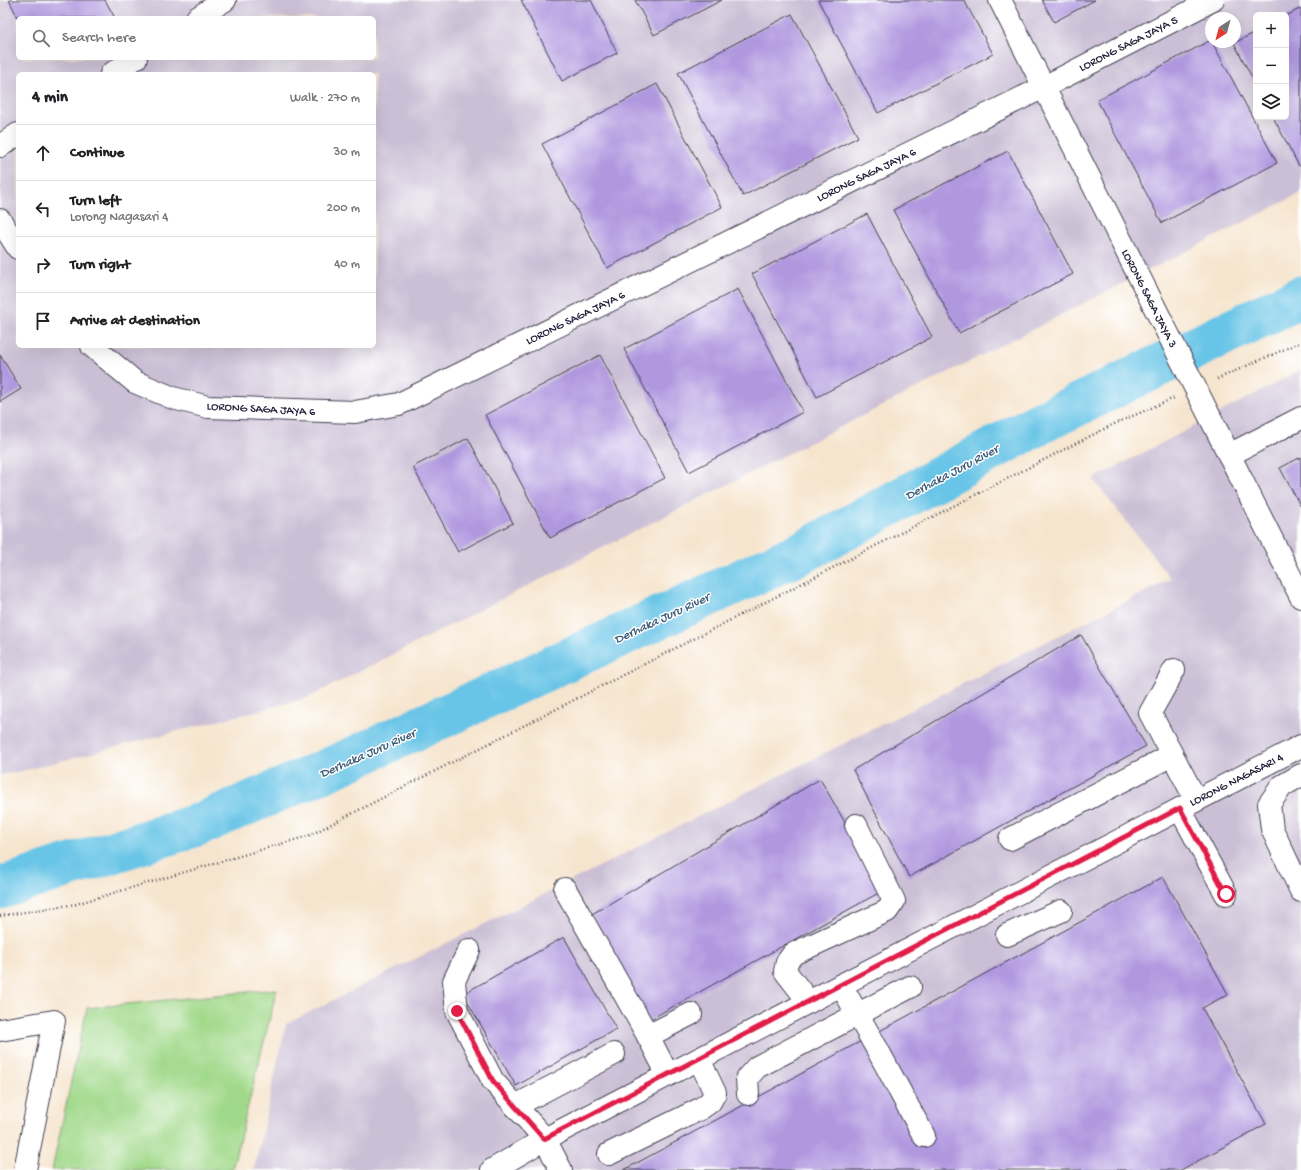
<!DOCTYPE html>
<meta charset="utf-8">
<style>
:root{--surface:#fff;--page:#f2f2f2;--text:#202124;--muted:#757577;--line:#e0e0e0}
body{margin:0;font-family:"Gochi Hand",sans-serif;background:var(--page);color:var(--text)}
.controls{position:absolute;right:12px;top:12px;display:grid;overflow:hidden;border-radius:6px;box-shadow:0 4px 16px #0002}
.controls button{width:36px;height:36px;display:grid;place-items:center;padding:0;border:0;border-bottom:1px solid var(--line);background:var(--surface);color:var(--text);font:20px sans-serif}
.compass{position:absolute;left:1205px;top:12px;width:36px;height:36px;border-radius:50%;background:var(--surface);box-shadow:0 4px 16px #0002;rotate:216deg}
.stop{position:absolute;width:12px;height:12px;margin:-9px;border:3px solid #e11d48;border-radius:50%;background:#fff}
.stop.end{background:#e11d48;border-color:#fff;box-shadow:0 1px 4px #0008}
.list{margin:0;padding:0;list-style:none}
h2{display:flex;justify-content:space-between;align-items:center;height:52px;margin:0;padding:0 16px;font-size:17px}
h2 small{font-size:13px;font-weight:400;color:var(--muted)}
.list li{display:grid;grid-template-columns:26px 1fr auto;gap:12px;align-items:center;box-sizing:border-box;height:56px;padding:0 16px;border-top:1px solid var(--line)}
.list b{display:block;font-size:15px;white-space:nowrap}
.list p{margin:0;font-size:13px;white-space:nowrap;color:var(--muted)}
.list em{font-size:13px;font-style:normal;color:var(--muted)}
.icon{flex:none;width:22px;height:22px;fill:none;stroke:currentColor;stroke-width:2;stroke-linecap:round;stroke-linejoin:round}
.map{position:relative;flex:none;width:1301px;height:1170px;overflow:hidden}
.search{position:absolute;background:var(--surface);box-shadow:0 4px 16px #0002;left:16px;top:16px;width:360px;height:44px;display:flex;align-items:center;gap:10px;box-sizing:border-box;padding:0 14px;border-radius:6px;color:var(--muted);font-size:15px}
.panel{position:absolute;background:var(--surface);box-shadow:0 4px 16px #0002;left:16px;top:72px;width:360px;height:276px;border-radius:6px}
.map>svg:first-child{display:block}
.industrial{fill:#cbbfd5;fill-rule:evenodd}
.green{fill:#a1d98a;stroke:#627e62}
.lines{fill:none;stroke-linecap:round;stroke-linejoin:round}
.river{stroke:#69c5e7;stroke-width:43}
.building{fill:#b098df}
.minor-casing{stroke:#423f51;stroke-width:24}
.path{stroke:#423f51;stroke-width:2.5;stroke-dasharray:1 3;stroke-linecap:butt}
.minor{stroke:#fff;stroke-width:22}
.minor-bridge-casing{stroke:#423f51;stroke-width:24;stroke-linecap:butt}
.minor-bridge{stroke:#fff;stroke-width:22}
.route{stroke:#e11d48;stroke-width:5}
.labels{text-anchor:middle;stroke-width:3;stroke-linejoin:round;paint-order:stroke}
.street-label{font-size:12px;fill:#22223b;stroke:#fff}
.water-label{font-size:13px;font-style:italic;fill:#3b5b77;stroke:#fff}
</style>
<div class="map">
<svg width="1301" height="1170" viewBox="0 0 1301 1170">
<rect width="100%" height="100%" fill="#fff"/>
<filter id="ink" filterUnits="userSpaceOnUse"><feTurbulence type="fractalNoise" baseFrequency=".025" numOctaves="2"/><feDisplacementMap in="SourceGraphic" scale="8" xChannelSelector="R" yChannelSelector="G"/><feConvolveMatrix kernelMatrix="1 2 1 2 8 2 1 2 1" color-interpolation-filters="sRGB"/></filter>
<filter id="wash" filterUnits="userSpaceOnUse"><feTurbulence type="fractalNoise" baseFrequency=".012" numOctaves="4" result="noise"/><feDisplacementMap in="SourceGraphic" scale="16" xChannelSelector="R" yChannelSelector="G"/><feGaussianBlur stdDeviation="0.9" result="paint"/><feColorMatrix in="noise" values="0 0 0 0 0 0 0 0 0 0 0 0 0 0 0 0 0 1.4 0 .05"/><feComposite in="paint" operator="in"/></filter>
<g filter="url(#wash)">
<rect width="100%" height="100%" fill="#f6e5ce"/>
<g class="industrial">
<path d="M0 0H1301V193L307 698 18 772 0 775ZM1256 15H1286V117H1256ZM18 18H374V58H18ZM1211 18H1235V42H1211ZM18 74H374V346H18Z"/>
<path d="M1301 370V1170H254L286 1024 1171 579 1093 479Z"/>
</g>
<path class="green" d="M277 989 232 1170H52L87 1008Z"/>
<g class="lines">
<path class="river" d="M0 888 200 824 329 769 807 550 1040 423 1301 297"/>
</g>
<g id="blocks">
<g class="building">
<path d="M9 0H105L115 18H18Z"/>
<path d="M521 0H591L617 53 562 81Z"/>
<path d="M635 0H722L654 35Z"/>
<path d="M818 0H964L993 54 878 113Z"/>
<path d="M1042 0H1095L1054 22Z"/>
<path d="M1301 8V165L1299 166 1273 117H1286V16Z"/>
<path d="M792 14 858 137 743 196 678 73Z"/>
<path d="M1256 32V85L1234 43Z"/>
<path d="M1211 40 1277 163 1162 223 1097 100Z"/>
<path d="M657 84 722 207 607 268 542 144Z"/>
<path d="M1008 151 1073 274 959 333 893 210Z"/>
<path d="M867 214 932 337 817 397 752 274Z"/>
<path d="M738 289 803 412 689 472 624 349Z"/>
<path d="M0 355 21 389 0 402Z"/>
<path d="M600 355 665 478 550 538 485 415Z"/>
<path d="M468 438 513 523 458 552 413 467Z"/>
<path d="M1301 457V507L1280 468Z"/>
<path d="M1081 635 1146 746 909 877 853 770Z"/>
<path d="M820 779 884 890 647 1021 592 914Z"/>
<path d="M1163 877 1228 994 1202 1008 1266 1124 1181 1170H624Z"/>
<path d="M564 937 616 1029 516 1086 463 994Z"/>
</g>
</g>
</g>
<g filter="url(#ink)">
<use href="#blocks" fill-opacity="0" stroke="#423f51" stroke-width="1"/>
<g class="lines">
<g class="minor-casing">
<g id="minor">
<path d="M1000 0 1154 306"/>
<path d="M197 18 225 0"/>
<path d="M111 74 136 58"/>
<path d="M0 146 18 134"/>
<path d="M0 220 18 248"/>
<path d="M92 346 135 382 173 398 208 407 355 412 399 404 1044 87 1213 0"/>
<path d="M1211 419 1301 597"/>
<path d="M1229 455 1301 418"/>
<path d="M1174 670 1150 713 1196 800"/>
<path d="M1301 775 1282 786 1269 804 1272 829 1301 891"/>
<path d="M1180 809 1226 894"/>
<path d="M1010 839 1172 755"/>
<path d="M565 889 652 1043"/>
<path d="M1007 935 1061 911"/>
<path d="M469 950 454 981 457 1011 493 1081 545 1139 561 1170"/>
<path d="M841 985 876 1047 924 1136"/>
<path d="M809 1002 785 971 787 962 793 954 887 911 894 901 856 825"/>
<path d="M0 1030 54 1021 25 1170"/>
<path d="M668 1075 648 1036 691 1014"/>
<path d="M748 1094 747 1078 757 1067 910 987"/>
<path d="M515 1106 614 1054"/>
<path d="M609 1154 700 1109 710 1102 715 1093 699 1059"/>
<path d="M492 1170 545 1139 1301 746"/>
</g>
</g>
<g class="path">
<path d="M1217 379 1301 342"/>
<path d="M0 916 76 904 308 836 1112 425 1174 398"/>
</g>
<use href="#minor" class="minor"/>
<g class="minor-bridge-casing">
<path id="minor-bridge" d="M1154 306 1211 419"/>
</g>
<use href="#minor-bridge" class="minor-bridge"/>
</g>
</g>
<g class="lines" filter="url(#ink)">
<path class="route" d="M457 1011 493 1081 544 1139 1180 808 1226 894"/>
</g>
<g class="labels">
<g class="street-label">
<text transform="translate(1128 43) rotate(-27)" y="4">LORONG SAGA JAYA 5</text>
<text transform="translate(866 174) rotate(-26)" y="4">LORONG SAGA JAYA 6</text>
<text transform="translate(1150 298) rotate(63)" y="4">LORONG SAGA JAYA 3</text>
<text transform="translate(575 317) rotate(-26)" y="4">LORONG SAGA JAYA 6</text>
<text transform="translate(261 408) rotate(3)" y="4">LORONG SAGA JAYA 6</text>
<text transform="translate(1236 779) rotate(-27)" y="4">LORONG NAGASARI 4</text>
</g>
<g class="water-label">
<text transform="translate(951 471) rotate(-28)" y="5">Derhaka Juru River</text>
<text transform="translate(661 617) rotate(-25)" y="5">Derhaka Juru River</text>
<text transform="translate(367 752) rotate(-24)" y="5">Derhaka Juru River</text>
</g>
</g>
</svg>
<div class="controls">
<button>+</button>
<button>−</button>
<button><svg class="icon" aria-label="layers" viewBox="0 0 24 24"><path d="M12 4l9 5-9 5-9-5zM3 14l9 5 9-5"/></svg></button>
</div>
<svg class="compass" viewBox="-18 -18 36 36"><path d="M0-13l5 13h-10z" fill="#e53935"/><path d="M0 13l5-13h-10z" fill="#757577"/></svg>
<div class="stop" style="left:1226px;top:894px"></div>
<div class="stop end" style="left:457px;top:1011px"></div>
<div class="search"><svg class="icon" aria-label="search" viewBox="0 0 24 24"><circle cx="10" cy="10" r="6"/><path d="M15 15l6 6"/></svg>Search here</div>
<section class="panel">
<h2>4 min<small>Walk · 270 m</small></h2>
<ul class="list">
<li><svg class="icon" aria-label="ahead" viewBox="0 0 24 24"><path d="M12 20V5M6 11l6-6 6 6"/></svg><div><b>Continue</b></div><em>30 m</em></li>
<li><svg class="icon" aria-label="left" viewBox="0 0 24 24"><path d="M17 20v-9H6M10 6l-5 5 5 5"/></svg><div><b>Turn left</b><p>Lorong Nagasari 4</p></div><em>200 m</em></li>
<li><svg class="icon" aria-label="right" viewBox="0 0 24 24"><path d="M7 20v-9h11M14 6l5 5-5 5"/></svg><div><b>Turn right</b></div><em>40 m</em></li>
<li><svg class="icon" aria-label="arrive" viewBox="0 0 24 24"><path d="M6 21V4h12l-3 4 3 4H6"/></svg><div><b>Arrive at destination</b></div></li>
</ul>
</section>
</div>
